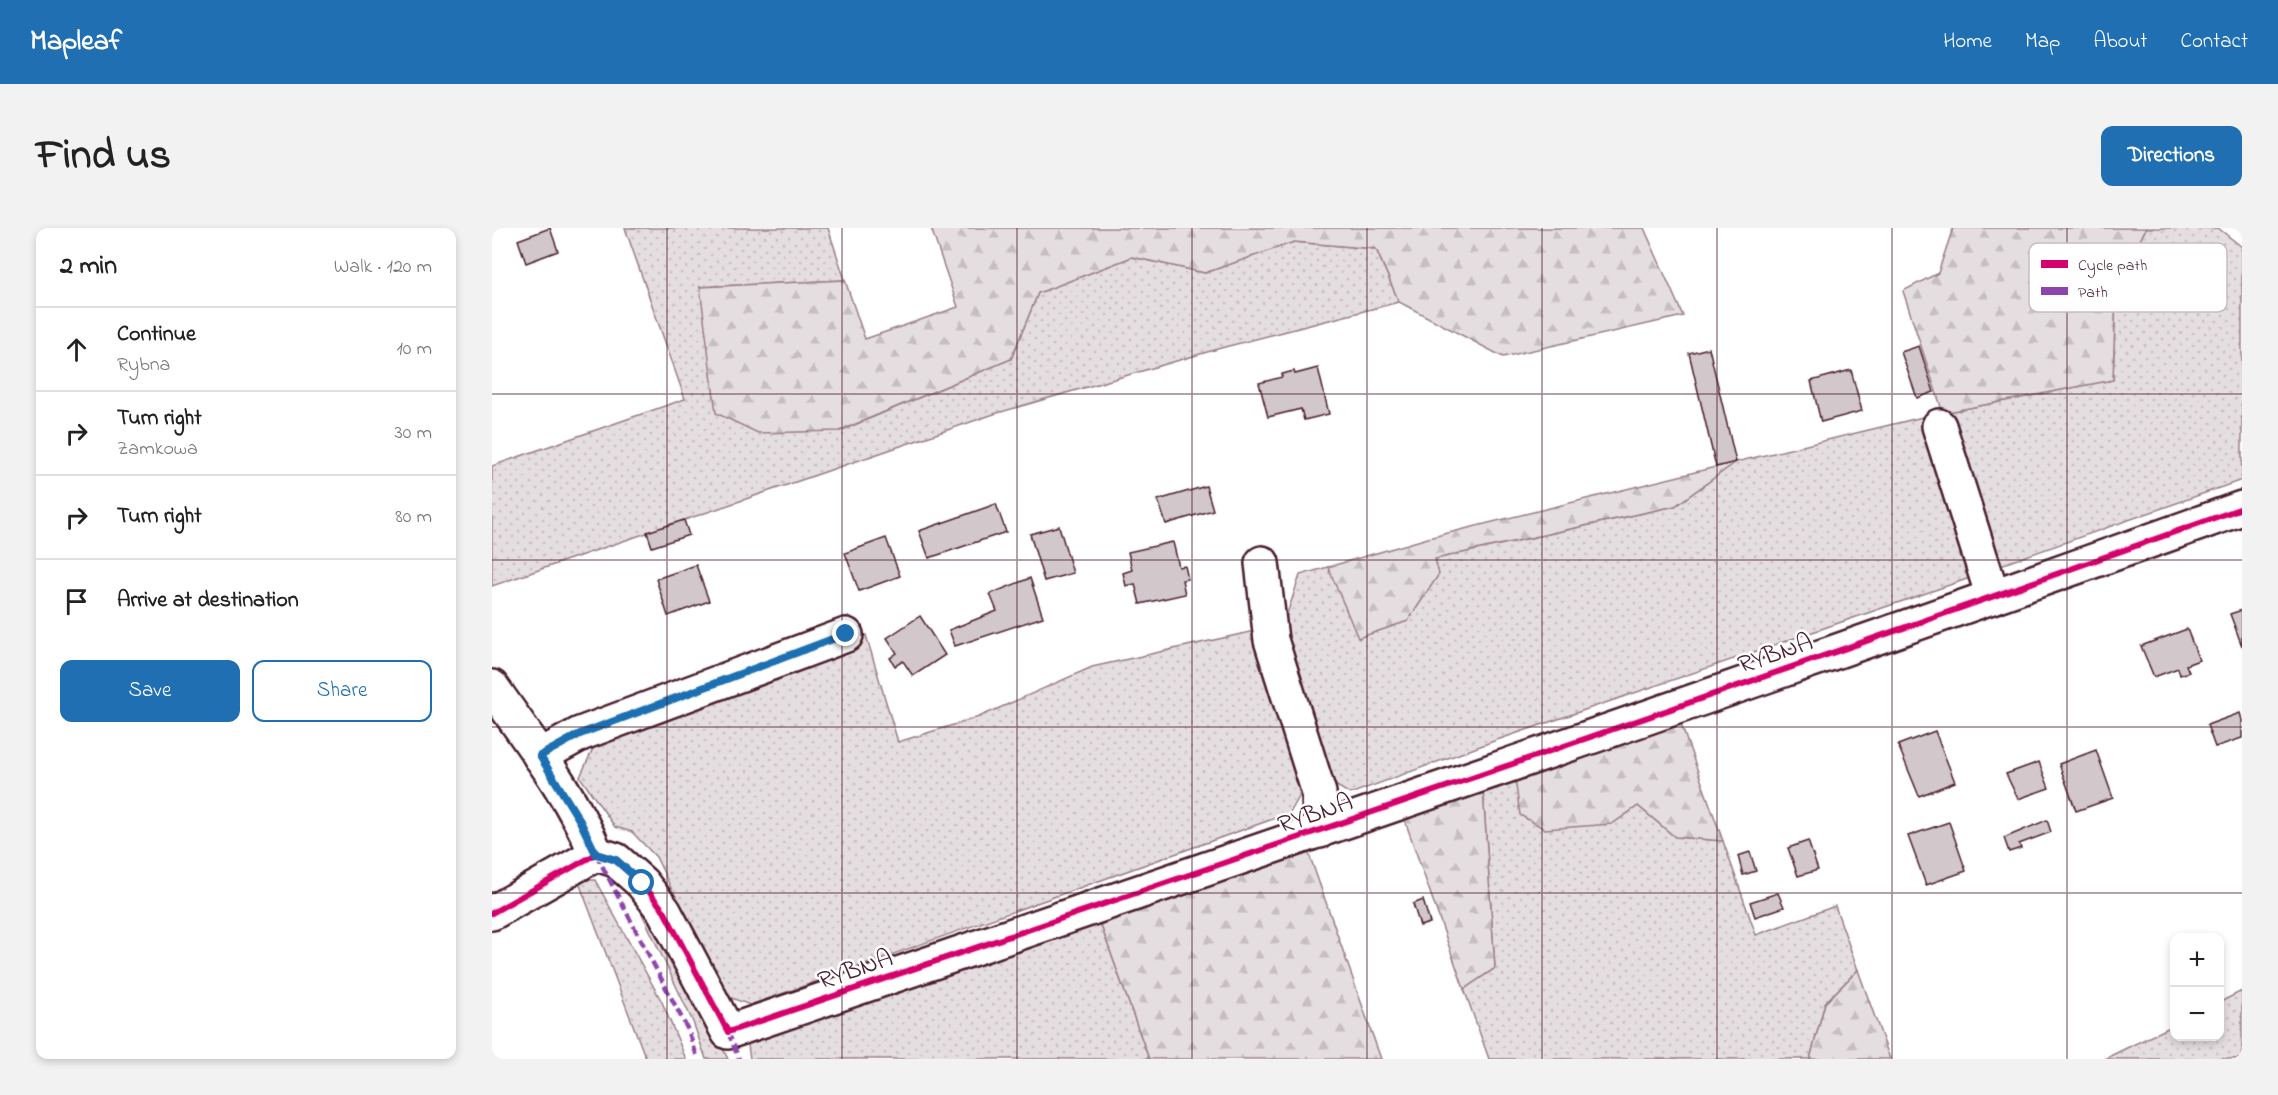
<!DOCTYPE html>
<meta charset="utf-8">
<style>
:root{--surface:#fff;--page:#f2f2f2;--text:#222;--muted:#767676;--line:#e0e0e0;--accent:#1f6fb2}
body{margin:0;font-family:"Indie Flower",sans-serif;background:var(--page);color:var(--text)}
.controls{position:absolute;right:18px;bottom:18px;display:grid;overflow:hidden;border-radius:12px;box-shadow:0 3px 9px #0003}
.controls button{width:54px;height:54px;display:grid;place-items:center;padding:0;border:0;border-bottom:2px solid var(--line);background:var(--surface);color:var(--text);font:30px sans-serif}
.stop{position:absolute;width:18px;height:18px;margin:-14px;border:4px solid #1f6fb2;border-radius:50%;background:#fff}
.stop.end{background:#1f6fb2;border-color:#fff;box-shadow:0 2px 6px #0008}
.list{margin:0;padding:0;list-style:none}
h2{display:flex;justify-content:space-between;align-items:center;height:78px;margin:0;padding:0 24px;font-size:26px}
h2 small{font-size:20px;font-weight:400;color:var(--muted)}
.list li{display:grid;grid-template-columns:39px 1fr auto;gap:18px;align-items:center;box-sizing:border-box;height:84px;padding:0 24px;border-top:2px solid var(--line)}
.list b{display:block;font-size:22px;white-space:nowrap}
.list p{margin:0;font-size:20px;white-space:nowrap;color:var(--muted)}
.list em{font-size:20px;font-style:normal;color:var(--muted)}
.actions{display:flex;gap:12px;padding:18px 24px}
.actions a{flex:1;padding:14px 0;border:2px solid var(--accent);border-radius:12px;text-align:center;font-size:21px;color:var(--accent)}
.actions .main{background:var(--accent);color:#fff}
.icon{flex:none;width:33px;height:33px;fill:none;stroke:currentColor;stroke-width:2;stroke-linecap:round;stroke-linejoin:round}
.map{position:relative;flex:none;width:1750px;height:831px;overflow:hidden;border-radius:12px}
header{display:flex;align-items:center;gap:36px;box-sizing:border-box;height:84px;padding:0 30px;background:var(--accent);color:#fff}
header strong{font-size:28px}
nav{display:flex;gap:33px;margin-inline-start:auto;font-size:21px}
.intro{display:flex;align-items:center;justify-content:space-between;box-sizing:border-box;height:144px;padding:0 36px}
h1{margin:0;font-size:42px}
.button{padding:15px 27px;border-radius:12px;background:var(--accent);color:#fff;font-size:21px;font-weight:700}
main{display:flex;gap:36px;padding:0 36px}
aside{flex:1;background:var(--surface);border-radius:12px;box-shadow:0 3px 9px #0003}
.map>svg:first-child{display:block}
.grass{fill:url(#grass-dots);stroke:#987e86;stroke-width:1.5}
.forest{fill:url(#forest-firs);stroke:#987e86;stroke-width:1.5}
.building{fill:#d2c7cb;stroke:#4a1f2b;stroke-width:1.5}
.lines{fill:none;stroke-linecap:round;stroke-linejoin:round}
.minor-casing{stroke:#4a1f2b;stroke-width:38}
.minor{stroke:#fff;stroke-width:33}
.quiet{stroke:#8e44ad;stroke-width:4.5;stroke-dasharray:9 4.5;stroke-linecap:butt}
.cycleway-casing{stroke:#fff;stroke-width:10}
.cycleway{stroke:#d6006c;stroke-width:6}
.route{stroke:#1f6fb2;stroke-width:8}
.grid{fill:none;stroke:#4a1f2b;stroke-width:1.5;stroke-opacity:0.55}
.labels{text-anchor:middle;stroke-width:5;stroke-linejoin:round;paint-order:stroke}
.street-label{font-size:26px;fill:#4a1f2b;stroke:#fff}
.key{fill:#fff;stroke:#c9bcbf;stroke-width:1.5}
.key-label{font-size:16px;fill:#4a1f2b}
</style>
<header>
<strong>Mapleaf</strong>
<nav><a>Home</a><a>Map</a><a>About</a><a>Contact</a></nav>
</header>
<div class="intro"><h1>Find us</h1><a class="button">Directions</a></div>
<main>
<aside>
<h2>2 min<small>Walk · 120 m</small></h2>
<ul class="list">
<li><svg class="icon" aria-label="ahead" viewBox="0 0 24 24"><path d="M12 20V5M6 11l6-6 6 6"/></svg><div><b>Continue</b><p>Rybna</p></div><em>10 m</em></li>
<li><svg class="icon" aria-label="right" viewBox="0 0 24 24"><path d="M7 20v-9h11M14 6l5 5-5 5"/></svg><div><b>Turn right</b><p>Zamkowa</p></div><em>30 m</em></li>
<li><svg class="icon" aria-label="right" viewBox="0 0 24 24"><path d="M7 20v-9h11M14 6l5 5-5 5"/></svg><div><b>Turn right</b></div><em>80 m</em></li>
<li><svg class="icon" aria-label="arrive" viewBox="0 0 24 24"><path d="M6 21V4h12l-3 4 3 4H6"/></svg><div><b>Arrive at destination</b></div></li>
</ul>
<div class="actions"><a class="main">Save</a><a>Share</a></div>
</aside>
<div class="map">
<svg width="1750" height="831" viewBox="0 0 1750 831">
<defs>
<pattern id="grass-dots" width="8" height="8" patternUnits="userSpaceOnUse" patternTransform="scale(1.5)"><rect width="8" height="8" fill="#e5dee0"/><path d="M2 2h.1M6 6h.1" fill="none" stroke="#c6bec0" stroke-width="1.8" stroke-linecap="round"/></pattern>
<pattern id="forest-firs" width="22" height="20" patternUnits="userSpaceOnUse" patternTransform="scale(1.5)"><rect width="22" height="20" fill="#e5dee0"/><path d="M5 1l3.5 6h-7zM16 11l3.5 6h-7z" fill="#c6bec0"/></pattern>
</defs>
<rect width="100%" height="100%" fill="#fff"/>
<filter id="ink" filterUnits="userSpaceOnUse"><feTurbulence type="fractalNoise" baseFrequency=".0167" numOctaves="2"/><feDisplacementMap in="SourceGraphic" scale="12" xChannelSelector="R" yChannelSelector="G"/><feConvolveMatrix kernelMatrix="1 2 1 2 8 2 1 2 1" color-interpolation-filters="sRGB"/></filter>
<g filter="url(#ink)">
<g class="grass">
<path d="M133 0H336L353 52 208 59 348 203 519 131 546 65 640 29 713 45 802 14 884 21 907 74 729 120 502 186 0 358V238L193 171Z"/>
<path d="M1654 0H1726L1750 19V252L1503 339 1451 185 1621 152 1624 62Z"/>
<path d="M1435 188 1481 349 1002 513 858 566 833 551 790 401 808 347 836 339 867 410 943 331 1183 278 1244 234Z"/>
<path d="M763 403 812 560 798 585 258 777 231 767 164 629 140 604 123 599 88 549 104 514 374 407 406 514 487 489 600 439Z"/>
<path d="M1023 550 1120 596 1146 578 1183 609 1231 613 1264 707 1343 678 1366 742 1333 775 1318 831H997L972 761 1003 740 991 562Z"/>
<path d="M86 652H103L170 774 194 831H154Z"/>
<path d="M137 658 191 741 236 831H214L201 794Z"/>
<path d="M607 692 657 831H258L255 810Z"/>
<path d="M1750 763V831H1612L1682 797V808H1728V774Z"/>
</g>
<g class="forest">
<path d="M439 0H1152L1191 88 1011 129 907 74 884 21 802 14 713 45 640 29 546 65 519 131 347 203 266 205 224 185 208 59 353 52 373 111 466 79Z"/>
<path d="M1461 0H1654L1624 62 1621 152 1451 185 1411 63 1446 45Z"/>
<path d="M1244 234 1183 278 943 331 947 346 916 393 866 410 836 339 936 310Z"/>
<path d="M1187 491 1231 613 1183 609 1146 578 1120 596 1053 601 1028 587 1023 550Z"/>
<path d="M991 562 1003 740 972 761 912 590Z"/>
<path d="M816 623 889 831H657L607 692Z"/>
<path d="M1366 742 1398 831H1318L1333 775Z"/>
</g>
<g class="building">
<path d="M58 0 66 23 34 35 26 12Z"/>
<path d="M1427 118 1442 164 1425 170 1409 124Z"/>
<path d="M1217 120 1244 234 1224 239 1197 125Z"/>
<path d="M826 140 837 186 812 192 809 181 776 189 767 155 790 149V146L802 143 803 146Z"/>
<path d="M1359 142 1370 183 1329 194 1319 153Z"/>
<path d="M714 258 721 282 674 296 666 272Z"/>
<path d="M504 276 514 304 437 330 427 303Z"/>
<path d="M192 292 197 307 160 319 155 304Z"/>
<path d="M567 298 581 345 552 353 538 306Z"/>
<path d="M394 310 408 348 367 363 353 325Z"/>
<path d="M681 314 687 339 693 338 696 351 690 352 693 366 648 376 643 356 634 358 631 345 640 342 636 324Z"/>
<path d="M204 337 217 373 176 388 164 351Z"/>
<path d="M538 350 551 389 463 418 457 402 505 383 498 366Z"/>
<path d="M1750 382V418L1738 386Z"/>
<path d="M428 388 453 427 421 448 411 433 403 438 398 430 405 425 395 410Z"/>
<path d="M1695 401 1707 432 1694 437 1697 444 1688 447 1686 440 1662 449 1649 418Z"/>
<path d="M1748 485 1750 492V510L1723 519 1715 497Z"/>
<path d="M1443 503 1463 554 1427 568 1406 517Z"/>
<path d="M1604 522 1621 570 1584 583 1567 536Z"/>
<path d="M1547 534 1557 560 1526 571 1514 546Z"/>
<path d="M1555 592 1559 604 1527 616 1529 620 1517 624 1512 610Z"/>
<path d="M1457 594 1474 643 1434 657 1416 608Z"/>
<path d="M1316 613 1326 642 1306 648 1296 620Z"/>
<path d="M1258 624 1264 643 1251 647 1246 628Z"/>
<path d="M1286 665 1292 679 1263 689 1258 674Z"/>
<path d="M931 672 938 695 928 698 921 676Z"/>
</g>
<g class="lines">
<g class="minor-casing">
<g id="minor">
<path d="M1447 198 1501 369"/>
<path d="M770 335 779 412 827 565 828 603"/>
<path d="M0 459C36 511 80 567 104 626"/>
<path d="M48 528 88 506 354 407"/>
<path d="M0 685 104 626 124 632 150 655 172 683 236 804C742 632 1247 460 1750 280"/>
</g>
</g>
<use href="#minor" class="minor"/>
<g class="quiet">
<path d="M104 626 196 802 206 831"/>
<path d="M236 804 247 831"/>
</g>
<g class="cycleway-casing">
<path id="cycleway" d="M0 685 104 626 124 632 150 655 172 683 236 804C742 632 1247 460 1750 280"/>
</g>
<use href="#cycleway" class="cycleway"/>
</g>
</g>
<g class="lines" filter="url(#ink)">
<path class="route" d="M150 655 124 632 104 626 88 593 48 528 88 506 354 406"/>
</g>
<path class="grid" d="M175 0V831M350 0V831M525 0V831M700 0V831M875 0V831M1050 0V831M1225 0V831M1400 0V831M1575 0V831M0 166H1750M0 332H1750M0 499H1750M0 665H1750"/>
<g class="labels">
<g class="street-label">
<text transform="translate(1283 424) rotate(-19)" y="9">RYBNA</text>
<text transform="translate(823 584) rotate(-19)" y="9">RYBNA</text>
<text transform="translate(363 740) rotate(-19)" y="9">RYBNA</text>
</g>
</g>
<rect x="1537" y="15" width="198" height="69" rx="9" class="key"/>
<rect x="1549" y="32" width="27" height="8" fill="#d6006c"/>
<rect x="1549" y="59" width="27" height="8" fill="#8e44ad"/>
<g class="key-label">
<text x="1586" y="42">Cycle path</text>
<text x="1586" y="69">Path</text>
</g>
</svg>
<div class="controls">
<button>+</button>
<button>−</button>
</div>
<div class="stop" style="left:150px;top:655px"></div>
<div class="stop end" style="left:354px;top:406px"></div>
</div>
</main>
